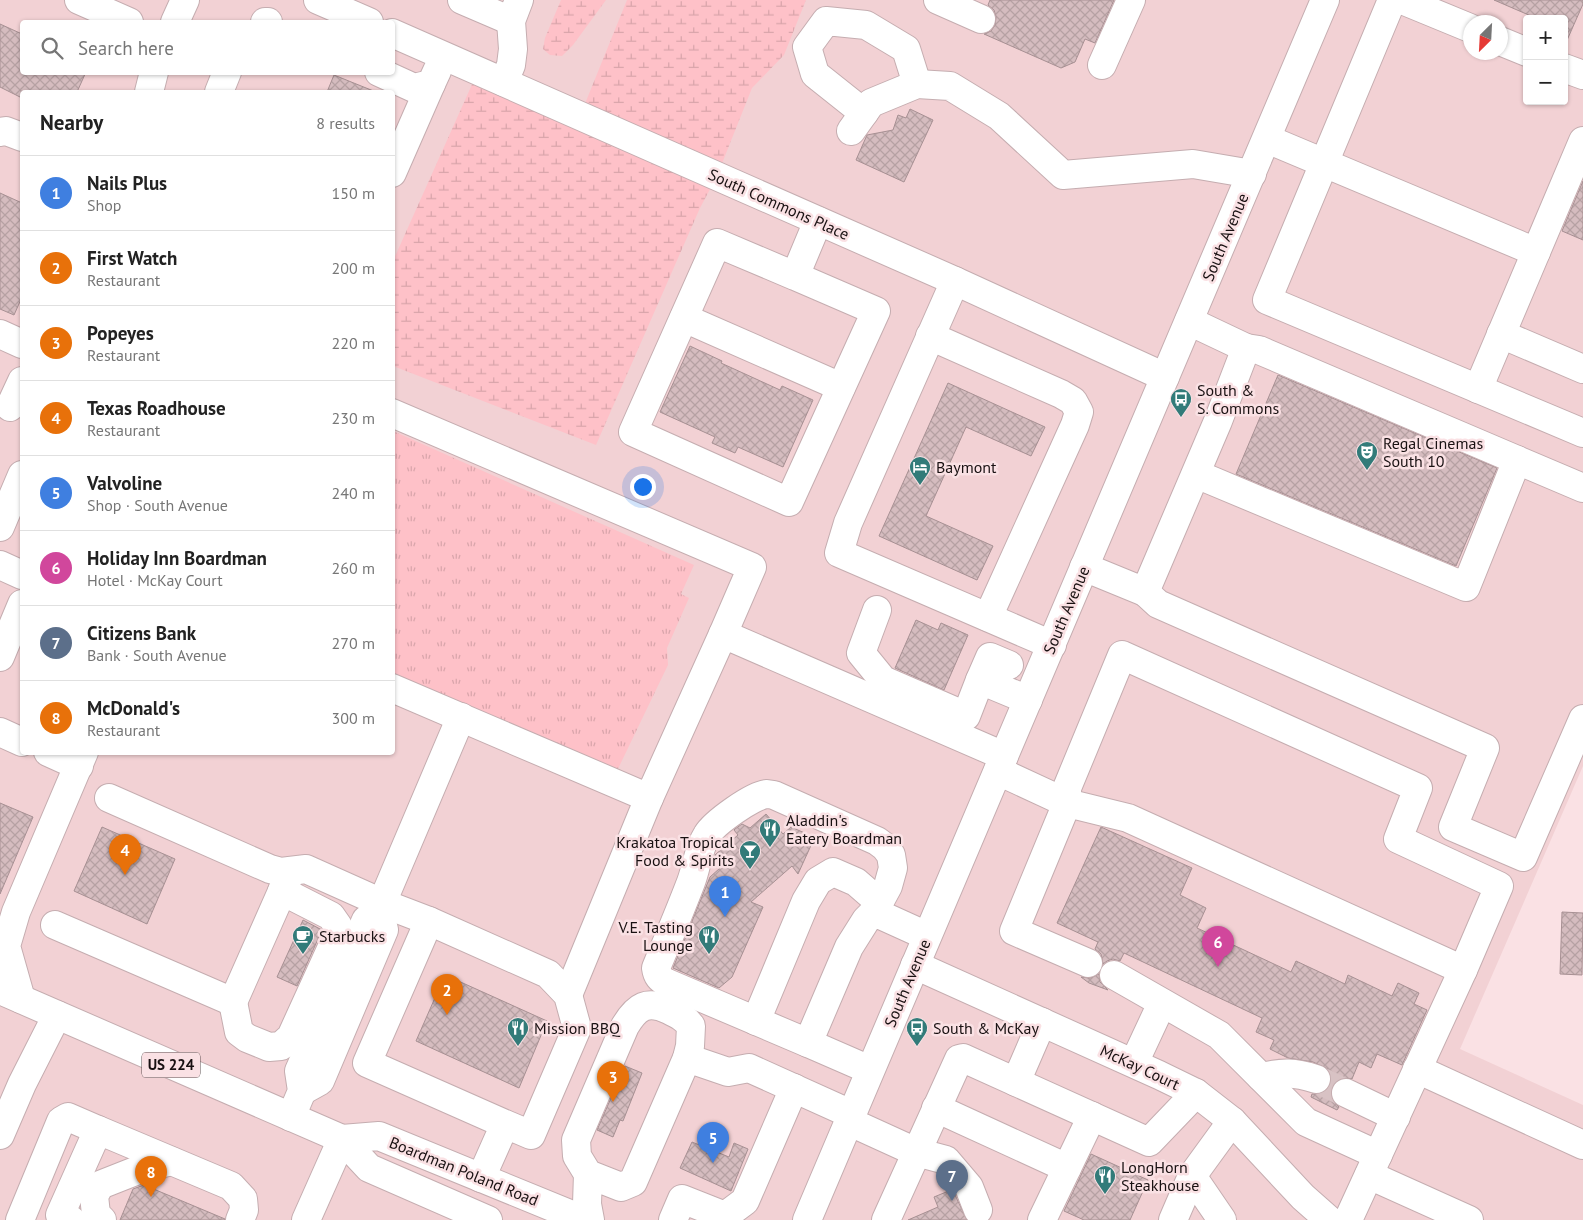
<!DOCTYPE html>
<meta charset="utf-8">
<style>
:root{--surface:#fff;--page:#f6f6f6;--text:#222;--muted:#767676;--line:#e0e0e0;--accent:#327b79}
body{margin:0;font-family:"PT Sans",sans-serif;background:var(--page);color:var(--text)}
.controls{position:absolute;right:15px;top:15px;display:grid;overflow:hidden;border-radius:5px;box-shadow:0 1px 4px #0004}
.controls button{width:45px;height:45px;display:grid;place-items:center;padding:0;border:0;border-bottom:1px solid var(--line);background:var(--surface);color:var(--text);font:25px sans-serif}
.compass{position:absolute;left:1463px;top:15px;width:45px;height:45px;border-radius:50%;background:var(--surface);box-shadow:0 1px 4px #0004;rotate:204deg}
.you{position:absolute;left:642px;top:486px;width:18px;height:18px;margin:-12px;border:4px solid #fff;border-radius:50%;background:#1a73e8;box-shadow:0 0 0 8px #1a73e833}
.badge{display:grid;place-items:center;width:32px;height:32px;border-radius:50%;background:var(--accent);color:#fff;font-size:16px;font-weight:700}
.pin{position:absolute;translate:-50% -41px;filter:drop-shadow(0 1px 2px #0008)}
.pin::after{content:'';position:absolute;top:26px;width:18px;height:15px;background:inherit;clip-path:polygon(0 0,100% 0,50% 100%)}
.list{margin:0;padding:0;list-style:none}
h2{display:flex;justify-content:space-between;align-items:center;height:65px;margin:0;padding:0 20px;font-size:21px}
h2 small{font-size:16px;font-weight:400;color:var(--muted)}
.list li{display:grid;grid-template-columns:32px 1fr auto;gap:15px;align-items:center;box-sizing:border-box;height:75px;padding:0 20px;border-top:1px solid var(--line)}
.list b{display:block;font-size:19px;white-space:nowrap}
.list p{margin:0;font-size:16px;white-space:nowrap;color:var(--muted)}
.list em{font-size:16px;font-style:normal;color:var(--muted)}
.icon{flex:none;width:28px;height:28px;fill:none;stroke:currentColor;stroke-width:2;stroke-linecap:round;stroke-linejoin:round}
.map{position:relative;flex:none;width:1583px;height:1220px;overflow:hidden}
.search{position:absolute;background:var(--surface);box-shadow:0 1px 4px #0004;left:20px;top:20px;width:375px;height:55px;display:flex;align-items:center;gap:12px;box-sizing:border-box;padding:0 18px;border-radius:5px;color:var(--muted);font-size:19px}
.panel{position:absolute;background:var(--surface);box-shadow:0 1px 4px #0004;left:20px;top:90px;width:375px;height:665px;border-radius:5px}
.map>svg:first-child{display:block}
.built{fill:#f2d1d4;fill-rule:evenodd}
.grass{fill:url(#grass-tufts)}
.wetland{fill:url(#wetland-marsh)}
.building{fill:url(#building-cross-hatch);stroke:#a79093}
.lines{fill:none;stroke-linecap:round;stroke-linejoin:round}
.minor-tunnel{stroke:#d8c2c4;stroke-width:28;stroke-dasharray:28 14;stroke-linecap:butt}
.minor-casing{stroke:#c5adb0;stroke-width:30}
.major-casing{stroke:#c5adb0;stroke-width:30}
.minor{stroke:#fff;stroke-width:28}
.major{stroke:#fff;stroke-width:28}
.labels{text-anchor:middle;stroke-width:5;stroke-linejoin:round;paint-order:stroke}
.shield{fill:#fae1e4;stroke:#5c4f51;stroke-width:1}
.shield-label{font-size:15px;font-weight:bold;fill:#191112}
.street-label{font-size:16px;fill:#191112;stroke:#fae1e4}
.poi-label{font-size:16px;fill:#191112;stroke:#fae1e4;text-anchor:start}
</style>
<div class="map">
<svg width="1583" height="1220" viewBox="0 0 1583 1220">
<defs>
<pattern id="grass-tufts" width="24" height="20" patternUnits="userSpaceOnUse" patternTransform="scale(1.25)"><rect width="24" height="20" fill="#fec1c8"/><path d="M3 7l-1-3M5 7V3M7 7l1-3M15 17l-1-3M17 17v-4M19 17l1-3" fill="none" stroke="#d9a5ab"/></pattern>
<pattern id="wetland-marsh" width="20" height="14" patternUnits="userSpaceOnUse" patternTransform="scale(1.25)"><rect width="20" height="14" fill="#fec1c8"/><path d="M1 5h8M5 5V1M11 12h8M15 12V8" fill="none" stroke="#d9a5ab"/></pattern>
<pattern id="building-cross-hatch" width="8" height="8" patternUnits="userSpaceOnUse" patternTransform="scale(1.25)"><rect width="8" height="8" fill="#d5bcbf"/><path d="M0 0l8 8M0 8l8-8" fill="none" stroke="#b6a1a3"/></pattern>
</defs>
<rect width="100%" height="100%" fill="#fae1e4"/>
<path class="built" d="M0 0H1583V766L1460 1049 1583 1105V1220H0ZM1527 19H1564V101H1527ZM22 22H392V72H22ZM1470 22H1500V52H1470ZM22 92H392V752H22Z"/>
<path class="grass" d="M393 431 694 565 681 594 689 598 667 648 668 665 616 773 393 674Z"/>
<g class="wetland">
<path d="M561 0H606L573 45 562 56 550 55 543 49 545 38Z"/>
<path d="M627 0H806L784 55 752 88 717 176 700 208 596 445 393 366V261L478 71 580 116Z"/>
</g>
<g class="building">
<path d="M990 0H1114L1095 43 1085 39 1075 62 1061 68 984 34 991 31 995 25 996 17 994 10 988 5Z"/>
<path d="M1494 0H1583V4L1564 47V19H1538Z"/>
<path d="M0 24 22 34V72H86L77 92H22V98L0 87Z"/>
<path d="M334 75 376 92H327Z"/>
<path d="M910 109 933 120 904 182 856 160 867 135 893 130 898 115 906 118Z"/>
<path d="M1583 181V240L1562 231Z"/>
<path d="M0 193 22 203V297L14 315 0 309Z"/>
<path d="M690 346 722 361 721 363 780 390 782 386 813 400 783 467 738 447 735 453 712 443 715 437 660 412Z"/>
<path d="M1278 375 1497 468 1456 566 1236 474Z"/>
<path d="M948 383 1045 427 1031 456 966 427 926 516 993 546 977 580 879 536Z"/>
<path d="M916 620 938 630 941 623 968 635 944 690 895 668Z"/>
<path d="M0 803 33 817 0 894Z"/>
<path d="M766 814 783 834 791 827 807 834 813 841 798 874 792 866 751 902 763 907 732 977 719 988 673 968 710 877 720 868 713 860 715 855 738 835 734 830 735 829 742 824 750 828Z"/>
<path d="M102 827 175 859 147 924 74 891Z"/>
<path d="M1101 827 1192 868 1180 895 1206 908 1197 928 1291 972 1296 961 1345 984 1348 975 1392 996 1398 983 1419 993 1414 1004 1427 1010 1402 1065 1377 1054 1371 1068 1359 1062 1352 1079 1344 1078 1338 1080 1332 1087 1331 1095 1333 1101 1339 1107 1337 1110 1311 1097 1312 1094H1320L1326 1091 1331 1084V1076L1328 1069 1313 1062 1288 1058 1270 1049 1274 1040 1256 1032 1262 1018 1124 953 1120 961 1113 959 1107 961 1103 964 1101 954 1095 949 1098 942 1057 923Z"/>
<path d="M1562 912 1583 913 1582 975 1560 974Z"/>
<path d="M303 920 322 930 297 986 277 977Z"/>
<path d="M1099 974 1100 982 1108 990 1089 983 1081 977 1090 978Z"/>
<path d="M445 975 547 1021 519 1088 416 1041Z"/>
<path d="M625 1066 642 1073 623 1121 620 1120 613 1137 597 1130Z"/>
<path d="M692 1142 729 1157 734 1143 748 1149 731 1191 680 1168Z"/>
<path d="M1091 1154 1148 1180 1130 1220H1084L1064 1211Z"/>
<path d="M144 1185 225 1219V1220H120L133 1189Z"/>
<path d="M951 1190 955 1195 967 1220H908L938 1207 934 1197Z"/>
</g>
<g class="lines">
<path class="minor-tunnel" d="M1316 1079 1346 1093"/>
<g class="minor-casing">
<g id="minor">
<path d="M79 0 129 22"/>
<path d="M318 0 369 22"/>
<path d="M462 0 511 21"/>
<path d="M938 0 981 19"/>
<path d="M1392 0 1267 300 1583 433"/>
<path d="M1402 0 1470 28"/>
<path d="M175 22 185 0"/>
<path d="M265 22H268"/>
<path d="M392 33 955 281 1165 377"/>
<path d="M1500 41 1527 52"/>
<path d="M1102 65 1131 0"/>
<path d="M1564 68 1583 75"/>
<path d="M379 72 414 88 431 84 437 71"/>
<path d="M504 82 511 65 513 49 511 21 519 0"/>
<path d="M149 92 154 72"/>
<path d="M219 92 227 72"/>
<path d="M864 113 815 74 807 47 826 21 866 25 906 49 917 84"/>
<path d="M851 131 871 103 917 84 950 86 999 116 1063 175 1193 164 1252 174"/>
<path d="M0 132 6 131 22 137"/>
<path d="M1267 139 1536 252 1478 389"/>
<path d="M392 173 431 84"/>
<path d="M1536 252 1583 141"/>
<path d="M795 276 876 311 789 502 633 432 717 243 795 276 818 221"/>
<path d="M955 281 848 523 839 553 1052 645"/>
<path d="M684 318 841 387"/>
<path d="M0 334 22 344"/>
<path d="M1501 334 1583 369"/>
<path d="M930 336 1061 394 1073 401 1079 412 1075 425 988 617"/>
<path d="M10 407 22 381"/>
<path d="M392 413 752 567 723 634"/>
<path d="M1517 460 1583 488"/>
<path d="M1196 474 1466 587 1517 460 1259 350 1246 348"/>
<path d="M0 527 22 475"/>
<path d="M0 565 22 575"/>
<path d="M1084 567 1145 592 1218 421 1246 348 1189 321"/>
<path d="M1145 592 1158 604 1485 748 1453 827 1523 857 1583 719"/>
<path d="M877 610 861 653 883 680 966 716 980 680"/>
<path d="M0 657 22 604"/>
<path d="M1009 665 990 657 980 680 1028 700"/>
<path d="M392 688 649 798 723 634 1004 756"/>
<path d="M0 732 22 742"/>
<path d="M48 752 79 766"/>
<path d="M998 771 1067 803 1128 818 1463 970 1348 1220"/>
<path d="M109 798 270 869 281 872 306 869 382 903 429 921"/>
<path d="M55 925 233 1002 291 871"/>
<path d="M1088 963 1014 931 1067 803V788L1122 655 1418 788 1398 839 1499 886 1463 970"/>
<path d="M915 965 1159 1075 1196 1093 1232 1121 1303 1197 1329 1220"/>
<path d="M1114 975 1219 1035 1306 1122 1378 1155"/>
<path d="M568 995 649 798"/>
<path d="M21 999 6 946 16 912 84 752"/>
<path d="M233 1002 239 1032 247 1038 269 1047 281 1046 291 1037 337 936 338 926 331 916 282 891"/>
<path d="M756 1021 806 901 818 881 833 872 856 882 879 902"/>
<path d="M808 1043 667 983C660 979 657 976 656 968 668 939 680 911 691 882 697 866 698 849 707 835 714 823 753 795 767 794 767 794 774 795 774 795L877 841 885 847 891 855 893 868 888 886 874 912"/>
<path d="M687 1058 728 1072 749 1068 851 1114"/>
<path d="M1134 1063 1162 1003"/>
<path d="M1417 1069 1583 1145"/>
<path d="M870 1070 808 1043 849 947 866 920 874 912 927 936"/>
<path d="M1261 1077C1283 1072 1294 1072 1316 1079"/>
<path d="M1016 1082 1042 1022"/>
<path d="M302 1091 320 1081 384 930 379 910"/>
<path d="M1346 1093 1396 1117"/>
<path d="M936 1108 1067 1168"/>
<path d="M291 1117 302 1091 299 1071 366 920 379 910 461 717"/>
<path d="M848 1121 916 1152 946 1160 969 1187 978 1210"/>
<path d="M0 1135 22 1084 57 1015"/>
<path d="M588 1174 621 1187 633 1182 687 1058 690 1046 691 1026C685 1018 679 1015 669 1010 647 1000 637 1006 625 1026L576 1140 577 1156 588 1174 587 1204 590 1220"/>
<path d="M1369 1175 1469 1220"/>
<path d="M1192 1176 1222 1220"/>
<path d="M481 1178 505 1124 367 1063 429 921 548 974 568 995 577 1028 531 1135 505 1124"/>
<path d="M20 1220 61 1121 68 1117 98 1130"/>
<path d="M71 1220 60 1215 98 1130 231 1186 243 1199 244 1210 240 1220"/>
<path d="M102 1220 96 1214 94 1196 100 1185 138 1170 171 1161"/>
<path d="M306 1220 342 1139"/>
<path d="M673 1220 682 1199 725 1216 745 1201 794 1088"/>
<path d="M886 1220 959 1059 963 1058 1149 1142 1196 1093"/>
<path d="M1042 1220 1092 1116"/>
<path d="M1173 1220 1192 1176 1232 1121"/>
</g>
</g>
<g class="major-casing">
<g id="major">
<path d="M0 990 342 1139 369 1168 488 1220"/>
<path d="M342 1139 379 1136 584 1220"/>
<path d="M807 1220 1325 0"/>
</g>
</g>
<use href="#minor" class="minor"/>
<use href="#major" class="major"/>
</g>
<defs>
<g id="bus-pin" transform="scale(1.125)"><path d="M0 17L-7.5 6A9.5 9.5 0 1 1 7.5 6Z" fill="#327b79" stroke="#fae1e4"/><path d="M-5-6H5V4H4V6H2V4H-2V6H-4V4H-5ZM-3.5-4V0h7V-4ZM-3.5 1.2v1.5H-2V1.2ZM2 1.2v1.5H3.5V1.2Z" fill="#fff"/></g>
<g id="theatre-pin" transform="scale(1.125)"><path d="M0 17L-7.5 6A9.5 9.5 0 1 1 7.5 6Z" fill="#327b79" stroke="#fae1e4"/><path d="M-5-5.5Q0-4 5-5.5V0Q5 5 0 6Q-5 5-5 0ZM-3.3-2.5H-1v1.5H-3.3ZM1-2.5H3.3v1.5H1ZM-2.8 1Q0 5.5 2.8 1Z" fill="#fff"/></g>
<g id="hotel-pin" transform="scale(1.125)"><path d="M0 17L-7.5 6A9.5 9.5 0 1 1 7.5 6Z" fill="#327b79" stroke="#fae1e4"/><path d="M-6-4.5h1.5V1H6V5H4.5V3h-9V5H-6ZM-4 0a1.8 1.8 0 1 1 3.6 0ZM.5 0V-2.5h3Q6-2.5 6 0Z" fill="#fff"/></g>
<g id="restaurant-pin" transform="scale(1.125)"><path d="M0 17L-7.5 6A9.5 9.5 0 1 1 7.5 6Z" fill="#327b79" stroke="#fae1e4"/><path d="M-5-6h1v4h1v-4h1v4h1v-4h1v5L-1.5 .5V6h-2V.5L-5-1ZM5-6V6H3V1.5H1.5Q1.5-4 5-6Z" fill="#fff"/></g>
<g id="bar-pin" transform="scale(1.125)"><path d="M0 17L-7.5 6A9.5 9.5 0 1 1 7.5 6Z" fill="#327b79" stroke="#fae1e4"/><path d="M-6-5H6L.8 .8V4.5H3.5V6h-7V4.5H-.8V.8Z" fill="#fff"/></g>
<g id="cafe-pin" transform="scale(1.125)"><path d="M0 17L-7.5 6A9.5 9.5 0 1 1 7.5 6Z" fill="#327b79" stroke="#fae1e4"/><path d="M-5.5-4.5H6V0H3Q3 3.5 0 3.5H-2.5Q-5.5 3.5-5.5 0ZM3-3.2v2h1.7v-2ZM-6 4.5H4V6H-6Z" fill="#fff"/></g>
</defs>
<g fill-rule="evenodd">
<use href="#bus-pin" x="1181" y="399"/>
<use href="#theatre-pin" x="1367" y="452"/>
<use href="#hotel-pin" x="920" y="467"/>
<use href="#restaurant-pin" x="770" y="829"/>
<use href="#bar-pin" x="750" y="851"/>
<use href="#cafe-pin" x="303" y="936"/>
<use href="#restaurant-pin" x="709" y="936"/>
<use href="#restaurant-pin" x="518" y="1028"/>
<use href="#bus-pin" x="917" y="1028"/>
<use href="#restaurant-pin" x="1105" y="1176"/>
</g>
<g class="labels">
<rect class="shield" x="142" y="1052.5" width="58" height="25" rx="4"/>
<g class="shield-label">
<text x="171" y="1070">US 224</text>
</g>
<g class="street-label">
<text transform="translate(779 204) rotate(24)" y="6">South Commons Place</text>
<text transform="translate(1225 237) rotate(-67)" y="6">South Avenue</text>
<text transform="translate(1066 610) rotate(-67)" y="6">South Avenue</text>
<text transform="translate(907 983) rotate(-67)" y="6">South Avenue</text>
<text transform="translate(1140 1067) rotate(25)" y="6">McKay Court</text>
<text transform="translate(464 1171) rotate(22)" y="6">Boardman Poland Road</text>
</g>
<g class="poi-label">
<text x="1197" y="396">South &amp;<tspan x="1197" dy="18">S. Commons</tspan></text>
<text x="1383" y="449">Regal Cinemas<tspan x="1383" dy="18">South 10</tspan></text>
<text x="936" y="473">Baymont</text>
<text x="786" y="826">Aladdin's<tspan x="786" dy="18">Eatery Boardman</tspan></text>
<text x="734" y="848" text-anchor="end">Krakatoa Tropical<tspan x="734" dy="18">Food &amp; Spirits</tspan></text>
<text x="693" y="933" text-anchor="end">V.E. Tasting<tspan x="693" dy="18">Lounge</tspan></text>
<text x="319" y="942">Starbucks</text>
<text x="534" y="1034">Mission BBQ</text>
<text x="933" y="1034">South &amp; McKay</text>
<text x="1121" y="1173">LongHorn<tspan x="1121" dy="18">Steakhouse</tspan></text>
</g>
</g>
</svg>
<div class="controls">
<button>+</button>
<button>−</button>
</div>
<svg class="compass" viewBox="-18 -18 36 36"><path d="M0-13l5 13h-10z" fill="#e53935"/><path d="M0 13l5-13h-10z" fill="#767676"/></svg>
<div class="you"></div>
<div class="pin badge" style="left:725px;top:917px;background:#3f7fe0">1</div>
<div class="pin badge" style="left:447px;top:1015px;background:#e8710a">2</div>
<div class="pin badge" style="left:613px;top:1102px;background:#e8710a">3</div>
<div class="pin badge" style="left:125px;top:875px;background:#e8710a">4</div>
<div class="pin badge" style="left:713px;top:1163px;background:#3f7fe0">5</div>
<div class="pin badge" style="left:1218px;top:967px;background:#d1479c">6</div>
<div class="pin badge" style="left:952px;top:1201px;background:#5c6f8a">7</div>
<div class="pin badge" style="left:151px;top:1197px;background:#e8710a">8</div>
<div class="search"><svg class="icon" aria-label="search" viewBox="0 0 24 24"><circle cx="10" cy="10" r="6"/><path d="M15 15l6 6"/></svg>Search here</div>
<section class="panel">
<h2>Nearby<small>8 results</small></h2>
<ul class="list">
<li><span class="badge" style="background:#3f7fe0">1</span><div><b>Nails Plus</b><p>Shop</p></div><em>150 m</em></li>
<li><span class="badge" style="background:#e8710a">2</span><div><b>First Watch</b><p>Restaurant</p></div><em>200 m</em></li>
<li><span class="badge" style="background:#e8710a">3</span><div><b>Popeyes</b><p>Restaurant</p></div><em>220 m</em></li>
<li><span class="badge" style="background:#e8710a">4</span><div><b>Texas Roadhouse</b><p>Restaurant</p></div><em>230 m</em></li>
<li><span class="badge" style="background:#3f7fe0">5</span><div><b>Valvoline</b><p>Shop · South Avenue</p></div><em>240 m</em></li>
<li><span class="badge" style="background:#d1479c">6</span><div><b>Holiday Inn Boardman</b><p>Hotel · McKay Court</p></div><em>260 m</em></li>
<li><span class="badge" style="background:#5c6f8a">7</span><div><b>Citizens Bank</b><p>Bank · South Avenue</p></div><em>270 m</em></li>
<li><span class="badge" style="background:#e8710a">8</span><div><b>McDonald's</b><p>Restaurant</p></div><em>300 m</em></li>
</ul>
</section>
</div>
